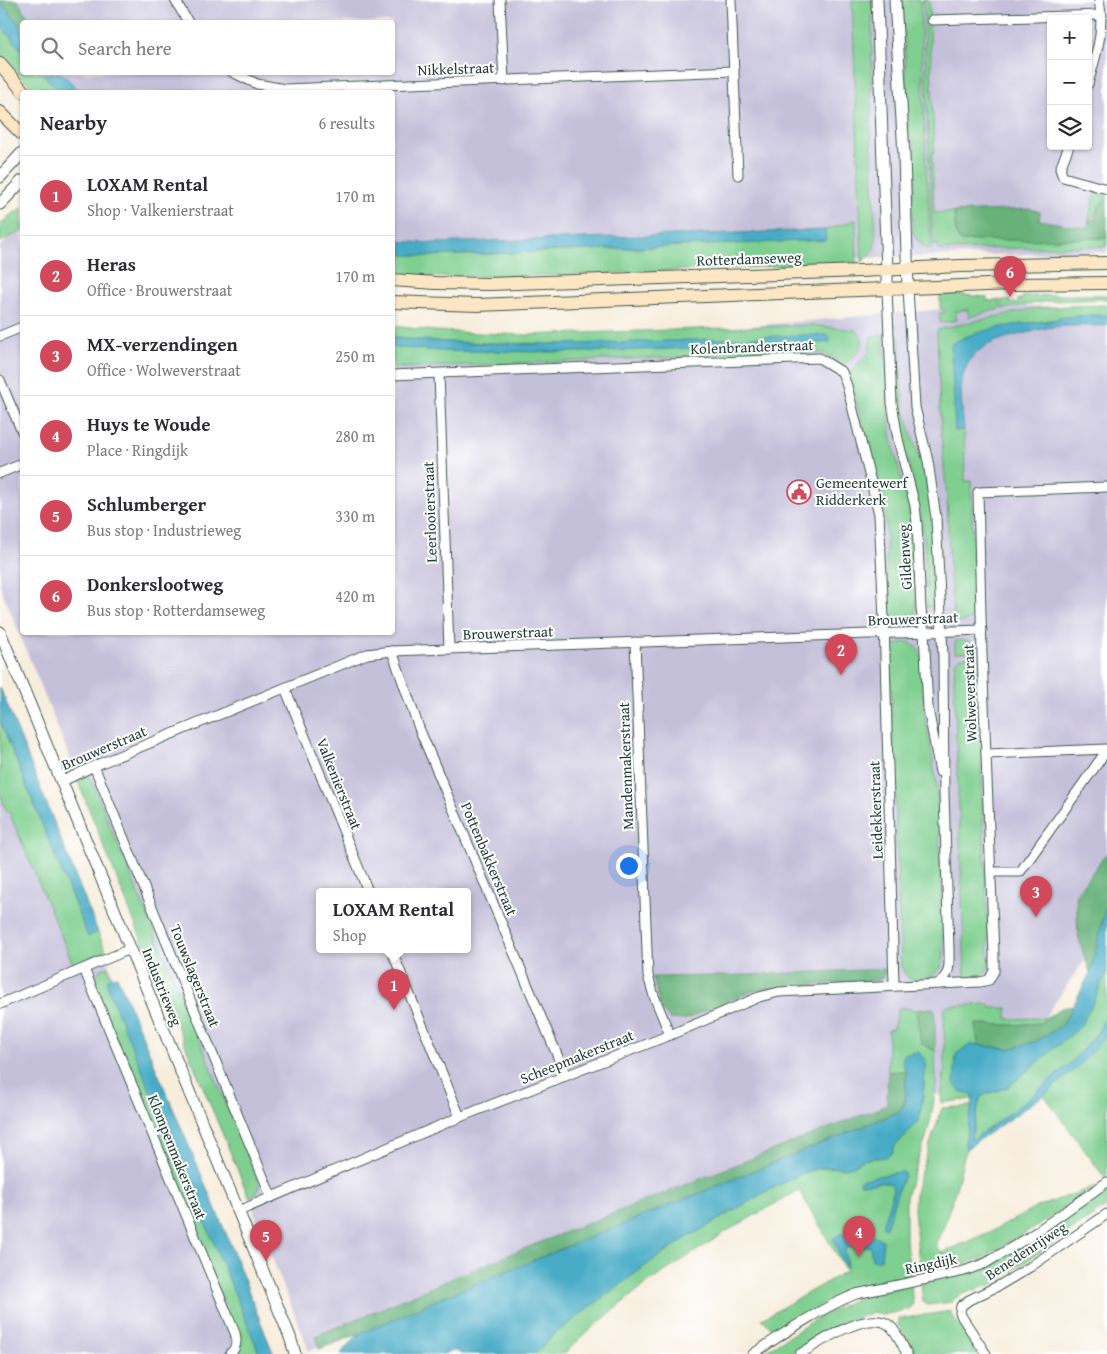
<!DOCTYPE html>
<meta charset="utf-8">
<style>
:root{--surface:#fff;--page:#f7f7f7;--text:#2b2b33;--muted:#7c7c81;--line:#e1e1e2;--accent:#d1495b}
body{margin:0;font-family:"Gentium Book Plus",serif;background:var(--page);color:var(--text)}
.controls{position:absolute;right:15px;top:15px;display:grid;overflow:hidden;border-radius:5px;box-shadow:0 1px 4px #0004}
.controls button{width:45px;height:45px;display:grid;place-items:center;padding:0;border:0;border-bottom:1px solid var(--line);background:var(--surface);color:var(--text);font:25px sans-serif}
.you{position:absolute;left:628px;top:865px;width:18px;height:18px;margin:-12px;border:4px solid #fff;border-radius:50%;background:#1a73e8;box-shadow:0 0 0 8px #1a73e833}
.badge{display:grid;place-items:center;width:32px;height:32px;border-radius:50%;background:var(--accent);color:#fff;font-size:16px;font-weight:700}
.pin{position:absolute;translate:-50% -41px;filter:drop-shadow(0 1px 2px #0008)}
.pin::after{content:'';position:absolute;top:26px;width:18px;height:15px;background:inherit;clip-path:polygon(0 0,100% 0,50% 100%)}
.popup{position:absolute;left:316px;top:888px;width:155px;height:65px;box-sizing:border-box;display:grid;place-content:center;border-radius:5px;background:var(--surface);filter:drop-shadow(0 1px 4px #0005);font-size:16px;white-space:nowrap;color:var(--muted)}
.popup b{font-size:19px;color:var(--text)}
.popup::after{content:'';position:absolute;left:50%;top:100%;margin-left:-10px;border:10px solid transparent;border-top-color:var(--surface)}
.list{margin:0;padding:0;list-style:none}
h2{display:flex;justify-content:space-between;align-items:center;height:65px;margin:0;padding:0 20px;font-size:21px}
h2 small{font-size:16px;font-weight:400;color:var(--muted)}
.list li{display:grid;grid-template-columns:32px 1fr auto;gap:15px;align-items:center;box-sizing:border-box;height:80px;padding:0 20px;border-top:1px solid var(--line)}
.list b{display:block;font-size:19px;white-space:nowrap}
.list p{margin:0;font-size:16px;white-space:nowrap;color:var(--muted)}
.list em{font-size:16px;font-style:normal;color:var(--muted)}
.icon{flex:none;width:28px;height:28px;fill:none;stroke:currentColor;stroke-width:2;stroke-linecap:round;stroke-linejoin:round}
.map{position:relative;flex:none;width:1107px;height:1354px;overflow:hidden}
.search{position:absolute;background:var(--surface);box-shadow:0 1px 4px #0004;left:20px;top:20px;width:375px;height:55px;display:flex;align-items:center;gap:12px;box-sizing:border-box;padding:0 18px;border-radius:5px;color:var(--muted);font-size:19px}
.panel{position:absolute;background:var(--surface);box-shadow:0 1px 4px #0004;left:20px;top:90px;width:375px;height:545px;border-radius:5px}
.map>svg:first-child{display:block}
.industrial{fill:#c5c0da;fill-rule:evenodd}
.green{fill:#7fcf90;stroke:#4f8662;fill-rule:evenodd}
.forest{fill:#67b27a;stroke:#437857}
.water{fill:#46abc6;stroke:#32747d}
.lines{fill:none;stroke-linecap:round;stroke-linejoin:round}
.minor-casing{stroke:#3f574d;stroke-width:11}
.tertiary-casing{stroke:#3f574d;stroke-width:13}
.secondary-casing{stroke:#3f574d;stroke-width:14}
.minor{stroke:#fff;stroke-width:9}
.tertiary{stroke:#fff;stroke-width:11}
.secondary{stroke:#fce6c4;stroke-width:12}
.labels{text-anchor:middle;stroke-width:4;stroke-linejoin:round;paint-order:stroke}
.street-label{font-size:15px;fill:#1f3d34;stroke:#fff}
.poi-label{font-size:15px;fill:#1f3d34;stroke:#fff;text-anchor:start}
</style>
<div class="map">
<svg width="1107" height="1354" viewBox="0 0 1107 1354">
<rect width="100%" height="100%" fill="#fff"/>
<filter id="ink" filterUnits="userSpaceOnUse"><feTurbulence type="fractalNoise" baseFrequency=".02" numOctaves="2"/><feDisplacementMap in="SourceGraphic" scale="10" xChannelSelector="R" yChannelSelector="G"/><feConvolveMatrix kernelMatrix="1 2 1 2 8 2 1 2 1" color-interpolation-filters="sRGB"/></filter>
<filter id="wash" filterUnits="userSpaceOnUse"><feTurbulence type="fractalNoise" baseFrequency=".0096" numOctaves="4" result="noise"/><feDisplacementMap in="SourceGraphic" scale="20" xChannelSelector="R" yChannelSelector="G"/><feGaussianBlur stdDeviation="1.12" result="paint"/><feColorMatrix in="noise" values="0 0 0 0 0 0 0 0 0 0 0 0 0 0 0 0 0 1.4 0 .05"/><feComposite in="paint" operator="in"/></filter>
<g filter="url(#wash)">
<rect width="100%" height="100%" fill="#f7eddc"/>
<g class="industrial">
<path d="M0 0H1107V252L448 268 393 255 392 92H51L33 73 392 72V22H22V62ZM1051 19H1088V146H1051Z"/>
<path d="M22 226V632H392L393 354 448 352 979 306H1107V928L1012 1064 309 1351 249 1199 0 586V246ZM320 891H468V949H320Z"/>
<path d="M0 710 275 1354H0Z"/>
</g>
<g class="green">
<path d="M852 0H872C873 33 871 66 871 99 870 145 874 191 876 237 875 249 872 255 862 262Z"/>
<path d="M903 0H920L926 162 931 249 924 247 918 241 913 233 911 200 915 184 914 145 908 131Z"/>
<path d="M923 0H928L929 3 934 152 932 153 934 213 954 212 956 234 961 241 1107 238V246L938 250V245H933L931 213Z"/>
<path d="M0 25 22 51V72L42 73 60 92H36L0 54Z"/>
<path d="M1097 193 1107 196V198H1106L1088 223 1094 199Z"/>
<path d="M22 208V231L0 242V225L8 217Z"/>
<path d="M856 220 857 263H855L566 275 466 277H437L393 274V254L424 256 489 254 825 240V230Z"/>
<path d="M951 294 987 297V301L1000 300V309L969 317 967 309 955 312 957 320 940 323V313H944V309H940V295Z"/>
<path d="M1051 295H1107V299L1049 301 1002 309V300H1009L1010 303H1018V299H1023V296Z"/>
<path d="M1107 305V315C1059 316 1011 326 964 337L955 430H964L965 481H971L975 610C973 621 964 624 954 622L950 578 947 498 941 435 937 331 940 329 1031 309 1069 306Z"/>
<path d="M811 325 856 330C860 334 863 339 862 344 861 351 848 363 842 364 833 357 826 354 814 352L393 368V347L442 351 575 352 811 344 829 342 555 344 450 342 393 338 392 326 435 331 524 335Z"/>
<path d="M899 335 902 391 908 423 925 475 934 521 935 607H927L924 538 917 497 899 429 894 386 891 336Z"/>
<path d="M871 336H884C887 373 886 417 895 453 900 475 907 497 911 520 916 548 915 578 916 607 916 610 916 613 915 616 910 624 900 626 892 623 883 585 889 541 884 501L849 375 869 352Z"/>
<path d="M961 640C969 641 973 644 977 651L955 653V641Z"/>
<path d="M908 642C917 646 920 649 922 659L924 710 936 779 938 802 944 956C943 960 943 964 941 967 935 977 917 986 907 976 904 974 903 969 901 966L890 658C894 646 894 643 908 642Z"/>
<path d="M971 656 975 657 977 661 989 964C986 977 977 980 965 977L954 680 955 662C959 657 964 657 971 656Z"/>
<path d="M0 721 88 936 98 932 106 951 73 964 9 812H7L0 793Z"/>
<path d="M86 773 92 782 259 1183 260 1188 256 1194 249 1197 150 961 76 777Z"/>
<path d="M108 967 112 978 108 979 256 1345 259 1354H239L241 1348 240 1342 94 985 99 970Z"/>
<path d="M1107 971V1014L1098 1032 1089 1043 1072 1062 1027 1100 974 1140 971 1139 980 1098 984 1095 1008 1087 1079 1028 1093 1003Z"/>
<path d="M989 1004 991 1008H1007V1019L1047 1018 1041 1023 1015 1025 976 1024 978 1045 971 1044 960 1091 971 1094 973 1099 941 1103 945 1065 944 1010 947 1006Z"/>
<path d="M899 1007 916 1010 921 1043 935 1051 936 1085 932 1113 926 1138 912 1177 906 1197V1238L910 1276 861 1286 843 1293 770 1335 773 1330 762 1319 846 1271 799 1190 727 1231 643 1286 587 1332 564 1354H535L553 1335 618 1286 652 1261 685 1239 767 1191 801 1174 815 1169 853 1166 858 1162 866 1159 885 1157 892 1153 895 1145 908 1133 906 1071 888 1072V1030L893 1028ZM840 1234 883 1240 870 1246 845 1248 846 1267Z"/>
<path d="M1107 1031V1175L1105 1178 1044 1095C1067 1076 1091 1057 1107 1031Z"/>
<path d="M972 1106 965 1145 966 1149 957 1185 944 1226 937 1241V1247L942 1253 996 1229 1037 1207 1096 1186 1044 1222 982 1258 956 1267 920 1275 914 1209 915 1193 918 1181 942 1108Z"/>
<path d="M1107 1186V1206L993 1284C982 1289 956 1293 952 1302L928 1305 923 1302 921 1283 950 1276 1052 1225 1095 1196Z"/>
<path d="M911 1285 913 1304 910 1309 882 1315 880 1314 873 1312 854 1319 801 1346 790 1354H761L819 1317 858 1298 869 1294Z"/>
<path d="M951 1311 952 1317 966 1333 979 1353 977 1354H917L897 1324 899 1319Z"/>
</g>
<g class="forest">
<path d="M0 0H17L31 22H22V28Z"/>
<path d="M1106 198H1107V238L961 241 956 234 954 212 1031 209 1040 212 1039 220 1086 228 1090 222 1095 219 1099 206Z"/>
<path d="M1107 853V903L1090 973 1078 936 1076 894Z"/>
<path d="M885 969 884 974 880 980 761 989 747 993 684 1020 670 1019 661 1010 653 977 718 976Z"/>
<path d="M1074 1006 1063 1025 1035 1042 1009 1049 978 1045 976 1024 1015 1025 1040 1023 1061 1008Z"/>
<path d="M933 1008 935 1011V1051L921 1043 916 1010Z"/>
<path d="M906 1071C906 1086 908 1099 899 1112L446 1296 359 1334 319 1349 316 1336 508 1255 887 1105 888 1072Z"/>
</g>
<g class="water">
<path d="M0 1 22 28V51L0 25Z"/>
<path d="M42 73H62L81 92H60Z"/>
<path d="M825 230 826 240 489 254 424 256 393 254V241L431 243Z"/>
<path d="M1088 315H1107V326C1089 326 1070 325 1053 327 1044 328 1035 331 1026 333 1000 339 971 345 963 376 959 393 963 413 964 430L955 431 951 344C983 326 1022 324 1058 320V318Z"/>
<path d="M807 335H828L831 340 829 342 811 344 575 352 442 351 392 347 393 338C530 351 669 340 807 335Z"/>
<path d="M0 687 98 932 88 937 0 721Z"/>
<path d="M1107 903V971L1093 1003 1079 1028 1008 1087 984 1095 980 1098 971 1139H974L1027 1100 1072 1062 1098 1032 1107 1014V1031L1101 1042 1076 1068 1044 1095 966 1149 965 1142 973 1099 971 1094 960 1091 954 1084 956 1054 971 1044 1009 1049 1035 1042 1063 1025 1090 973Z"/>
<path d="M117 976 228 1238 273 1354H259L256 1345 112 999 107 984 108 979Z"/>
<path d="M919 1052 926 1062 923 1097 919 1120 908 1133 895 1145 892 1153 885 1157 866 1159 858 1162 853 1166 846 1168 826 1167 815 1169 801 1174 767 1191 685 1239 652 1261 618 1286 553 1335 535 1354H461C456 1349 449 1351 444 1354H341L345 1348 359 1334 446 1296 899 1112 904 1105 906 1098V1071L902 1064 904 1055 911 1053Z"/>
<path d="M899 1172H902L904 1173V1176L896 1196 886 1228 882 1226 893 1192 892 1185 887 1182 861 1184 859 1181 863 1179Z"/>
<path d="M864 1231 883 1240 881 1260H872L870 1246 845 1248 847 1268 842 1261 833 1239 840 1234Z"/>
</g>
</g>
<g filter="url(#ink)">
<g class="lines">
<g class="minor-casing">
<g id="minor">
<path d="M175 0 188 22"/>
<path d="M500 0 504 81"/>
<path d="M731 0 738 175"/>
<path d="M932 20 1102 15"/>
<path d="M232 72 257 84 285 89 734 71"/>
<path d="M1088 84C1096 55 1105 30 1099 0"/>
<path d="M1069 146 1060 169 1063 177 1107 189"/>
<path d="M908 289 915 407 928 461 936 518 943 655 944 794 949 950C949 966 951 974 938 984"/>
<path d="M887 290 892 403 898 439 915 506 917 524 921 609 924 632 928 708 940 772"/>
<path d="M0 336 22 327"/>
<path d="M439 374 449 649"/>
<path d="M392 375 819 358 842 372 847 386 879 514 884 619 894 986"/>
<path d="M0 380 22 432"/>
<path d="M0 473 22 464"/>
<path d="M635 642 648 976 654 996 670 1035"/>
<path d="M392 651 419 728 566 1076"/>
<path d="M285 688 368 891"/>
<path d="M987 754 1107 749"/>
<path d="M94 766 271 1196"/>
<path d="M61 782 94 766 367 654 392 651 982 630"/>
<path d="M992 872H1020L1107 750"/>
<path d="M391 949 460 1117"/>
<path d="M84 969 235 1333C237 1341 237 1348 230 1354"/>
<path d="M0 1004 130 949"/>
<path d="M239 1211 460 1117 670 1035 759 997 779 992 980 982 989 980 994 971V955L982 654 978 492 1107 487"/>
<path d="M753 1354C786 1332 819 1309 856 1294L964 1271 986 1263 1029 1237 1107 1182"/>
<path d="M800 1354C819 1343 867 1309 889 1325 897 1331 902 1345 907 1354"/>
<path d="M986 1354 962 1317 960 1313 961 1306 969 1300 1000 1285 1030 1267 1107 1214"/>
</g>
</g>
<g class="tertiary-casing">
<g id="tertiary">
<path d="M877 0 887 270V290"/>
<path d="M895 0 904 155 908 289"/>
<path d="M0 177 22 153"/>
<path d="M0 204 22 181"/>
<path d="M0 632C95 867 195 1101 290 1337L295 1354"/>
</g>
</g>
<g class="secondary-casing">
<g id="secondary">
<path d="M0 64 24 92"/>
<path d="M0 112 22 134"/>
<path d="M392 280 436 283 489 284 860 271 960 266 1107 263"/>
<path d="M392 302 477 305 1013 284 1107 283"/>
</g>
</g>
<use href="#minor" class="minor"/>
<use href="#tertiary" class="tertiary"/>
<use href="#secondary" class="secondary"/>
</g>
</g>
<defs>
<g id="civic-ring" transform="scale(1.25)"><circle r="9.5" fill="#fff" stroke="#d1495b" stroke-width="1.5"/><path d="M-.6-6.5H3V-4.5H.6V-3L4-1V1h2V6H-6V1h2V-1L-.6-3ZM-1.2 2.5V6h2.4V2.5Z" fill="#d1495b"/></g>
</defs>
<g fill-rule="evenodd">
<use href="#civic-ring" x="799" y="492"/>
</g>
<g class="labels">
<g class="street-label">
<text transform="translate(456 69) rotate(-2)" y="5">Nikkelstraat</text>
<text transform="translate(749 259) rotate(-2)" y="5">Rotterdamseweg</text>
<text transform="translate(752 347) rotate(-2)" y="5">Kolenbranderstraat</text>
<text transform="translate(430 512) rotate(-92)" y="5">Leerlooierstraat</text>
<text transform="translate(905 557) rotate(-93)" y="5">Gildenweg</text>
<text transform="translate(913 619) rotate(-2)" y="5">Brouwerstraat</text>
<text transform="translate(508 633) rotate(-2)" y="5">Brouwerstraat</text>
<text transform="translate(970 693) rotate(-92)" y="5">Wolweverstraat</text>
<text transform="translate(104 748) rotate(-23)" y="5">Brouwerstraat</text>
<text transform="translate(626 766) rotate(-92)" y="5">Mandenmakerstraat</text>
<text transform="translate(339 784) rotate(68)" y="5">Valkenierstraat</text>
<text transform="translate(876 810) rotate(-92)" y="5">Leidekkerstraat</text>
<text transform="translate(489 859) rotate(67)" y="5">Pottenbakkerstraat</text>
<text transform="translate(195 976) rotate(68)" y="5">Touwslagerstraat</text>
<text transform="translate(162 987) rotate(68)" y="5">Industrieweg</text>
<text transform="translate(577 1057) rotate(-22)" y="5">Scheepmakerstraat</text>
<text transform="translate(177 1157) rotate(68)" y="5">Klompenmakerstraat</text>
<text transform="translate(1026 1251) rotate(-33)" y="5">Benedenrijweg</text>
<text transform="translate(931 1264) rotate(-12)" y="5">Ringdijk</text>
</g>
<g class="poi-label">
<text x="816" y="488">Gemeentewerf<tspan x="816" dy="17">Ridderkerk</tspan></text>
</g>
</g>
</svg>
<div class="controls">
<button>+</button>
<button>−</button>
<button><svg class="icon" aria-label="layers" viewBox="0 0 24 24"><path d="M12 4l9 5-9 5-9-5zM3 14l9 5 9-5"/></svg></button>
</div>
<div class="you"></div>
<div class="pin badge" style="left:394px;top:1010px">1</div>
<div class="popup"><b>LOXAM Rental</b>Shop</div>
<div class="pin badge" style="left:841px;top:675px">2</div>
<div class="pin badge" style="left:1036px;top:917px">3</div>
<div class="pin badge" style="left:859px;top:1257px">4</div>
<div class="pin badge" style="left:266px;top:1261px">5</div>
<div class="pin badge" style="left:1010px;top:297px">6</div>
<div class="search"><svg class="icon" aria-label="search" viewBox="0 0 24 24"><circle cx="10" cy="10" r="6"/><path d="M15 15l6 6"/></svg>Search here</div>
<section class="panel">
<h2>Nearby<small>6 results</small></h2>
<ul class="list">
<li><span class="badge">1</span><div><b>LOXAM Rental</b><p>Shop · Valkenierstraat</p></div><em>170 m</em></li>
<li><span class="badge">2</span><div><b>Heras</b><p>Office · Brouwerstraat</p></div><em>170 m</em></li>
<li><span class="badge">3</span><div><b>MX-verzendingen</b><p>Office · Wolweverstraat</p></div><em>250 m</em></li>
<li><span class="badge">4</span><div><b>Huys te Woude</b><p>Place · Ringdijk</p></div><em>280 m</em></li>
<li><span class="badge">5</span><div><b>Schlumberger</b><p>Bus stop · Industrieweg</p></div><em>330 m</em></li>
<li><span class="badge">6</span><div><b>Donkerslootweg</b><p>Bus stop · Rotterdamseweg</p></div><em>420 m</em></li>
</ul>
</section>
</div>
